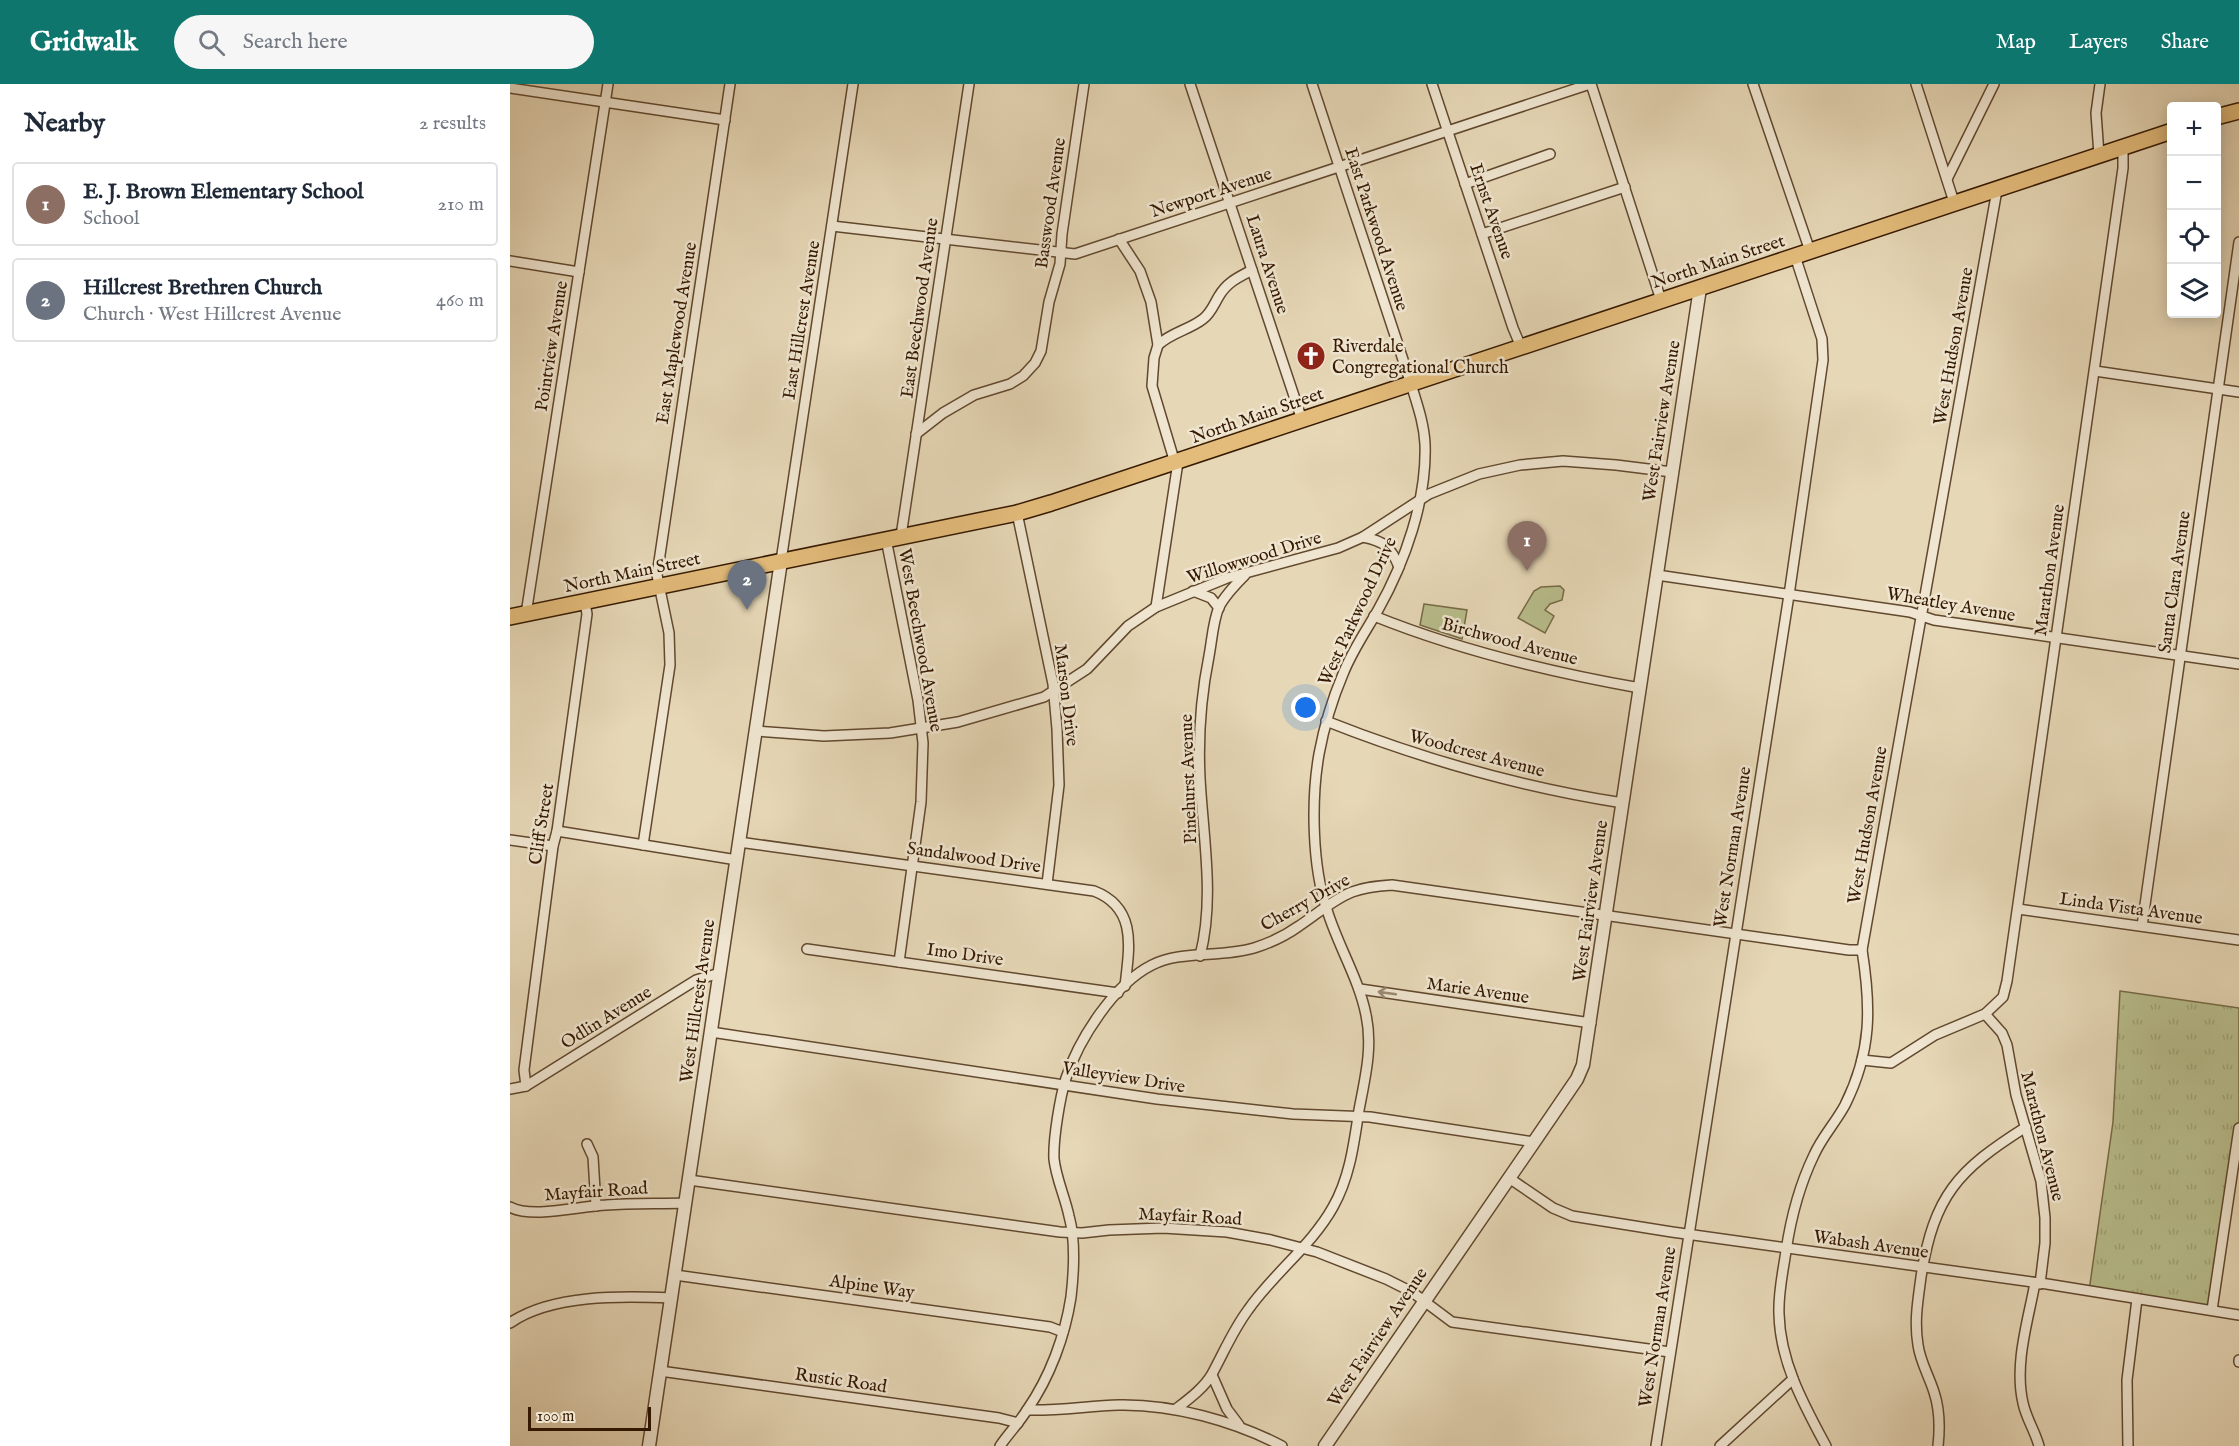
<!DOCTYPE html>
<meta charset="utf-8">
<style>
:root{--surface:#fff;--page:#f6f6f7;--text:#1f2937;--muted:#747a83;--line:#e0e1e3;--accent:#0f766e}
body{margin:0;font-family:"IM FELL English",serif;background:var(--page);color:var(--text)}
.controls{position:absolute;right:18px;top:18px;display:grid;overflow:hidden;border-radius:6px;box-shadow:0 3px 15px #0003}
.controls button{width:54px;height:54px;display:grid;place-items:center;padding:0;border:0;border-bottom:2px solid var(--line);background:var(--surface);color:var(--text);font:30px sans-serif}
.scale{position:absolute;left:18px;bottom:15px;width:123px;box-sizing:border-box;padding-left:6px;border:3px solid #351900;border-top:0;font-size:16px;line-height:21px;white-space:nowrap;color:#351900;-webkit-text-stroke:4px #efe5d0;paint-order:stroke}
.you{position:absolute;left:796px;top:624px;width:21px;height:21px;margin:-15px;border:4px solid #fff;border-radius:50%;background:#1a73e8;box-shadow:0 0 0 9px #1a73e833}
.badge{display:grid;place-items:center;width:39px;height:39px;border-radius:50%;background:var(--accent);color:#fff;font-size:20px;font-weight:700}
.pin{position:absolute;translate:-50% -50px;filter:drop-shadow(0 2px 3px #0008)}
.pin::after{content:'';position:absolute;top:32px;width:21px;height:18px;background:inherit;clip-path:polygon(0 0,100% 0,50% 100%)}
.list{margin:0;padding:0;list-style:none}
h2{display:flex;justify-content:space-between;align-items:center;height:78px;margin:0;padding:0 24px;font-size:26px}
h2 small{font-size:20px;font-weight:400;color:var(--muted)}
.list li{display:grid;grid-template-columns:39px 1fr auto;gap:18px;align-items:center;box-sizing:border-box;height:84px;margin:0 12px 12px;padding:0 12px;border:2px solid var(--line);border-radius:6px}
.list b{display:block;font-size:22px;white-space:nowrap}
.list p{margin:0;font-size:20px;white-space:nowrap;color:var(--muted)}
.list em{font-size:20px;font-style:normal;color:var(--muted)}
.icon{flex:none;width:33px;height:33px;fill:none;stroke:currentColor;stroke-width:2;stroke-linecap:round;stroke-linejoin:round}
.map{position:relative;flex:none;width:1729px;height:1362px;overflow:hidden}
header{display:flex;align-items:center;gap:36px;box-sizing:border-box;height:84px;padding:0 30px;background:var(--accent);color:#fff}
header strong{font-size:28px}
nav{display:flex;gap:33px;margin-inline-start:auto;font-size:21px}
.search{width:420px;height:54px;background:var(--page);display:flex;align-items:center;gap:15px;box-sizing:border-box;padding:0 21px;border-radius:33px;color:var(--muted);font-size:22px}
main{display:flex}
aside{flex:1;background:var(--surface)}
.map>svg:first-child{display:block}
.grass{fill:url(#grass-tufts);stroke:#766b46;stroke-width:1.5}
.park{fill:#b8bd8c;stroke:#766b46;stroke-width:1.5}
.lines{fill:none;stroke-linecap:round;stroke-linejoin:round}
.minor-casing{stroke:#61482e;stroke-width:12}
.tertiary-casing{stroke:#61482e;stroke-width:15}
.primary-casing{stroke:#351900;stroke-width:18}
.minor{stroke:#efe5d0;stroke-width:9}
.tertiary{stroke:#efe5d0;stroke-width:12}
.primary{stroke:#e3bc7b;stroke-width:15}
.oneway{stroke:#9b8972}
.labels{text-anchor:middle;stroke-width:5;stroke-linejoin:round;paint-order:stroke}
.street-label{font-size:18px;fill:#351900;stroke:#efe5d0}
.poi-label{font-size:18px;fill:#351900;stroke:#efe5d0;text-anchor:start}
</style>
<header>
<strong>Gridwalk</strong>
<div class="search"><svg class="icon" aria-label="search" viewBox="0 0 24 24"><circle cx="10" cy="10" r="6"/><path d="M15 15l6 6"/></svg>Search here</div>
<nav><a>Map</a><a>Layers</a><a>Share</a></nav>
</header>
<main>
<aside>
<h2>Nearby<small>2 results</small></h2>
<ul class="list">
<li><span class="badge" style="background:#8d6e63">1</span><div><b>E. J. Brown Elementary School</b><p>School</p></div><em>210 m</em></li>
<li><span class="badge" style="background:#6b7280">2</span><div><b>Hillcrest Brethren Church</b><p>Church · West Hillcrest Avenue</p></div><em>460 m</em></li>
</ul>
</aside>
<div class="map">
<svg width="1729" height="1362" viewBox="0 0 1729 1362">
<defs>
<pattern id="grass-tufts" width="24" height="20" patternUnits="userSpaceOnUse" patternTransform="scale(1.5)"><rect width="24" height="20" fill="#b8bd8c"/><path d="M3 7l-1-3M5 7V3M7 7l1-3M15 17l-1-3M17 17v-4M19 17l1-3" fill="none" stroke="#9fa277"/></pattern>
</defs>
<rect width="100%" height="100%" fill="#e6d7b6"/>
<filter id="stains"><feTurbulence type="fractalNoise" baseFrequency=".00333" numOctaves="4"/><feColorMatrix values="0 0 0 0 .2 0 0 0 0 .09 0 0 0 0 .02 0 0 0 .5 -.17"/></filter>
<radialGradient id="worn" r=".72"><stop offset=".6" stop-color="#630" stop-opacity="0"/><stop offset="1" stop-color="#630" stop-opacity=".3"/></radialGradient>
<path class="grass" d="M1610 907 1729 924V1044L1702 1226 1579 1207 1603 1038Z"/>
<g class="park">
<path d="M1050 502 1054 506 1052 516 1040 520 1035 526 1044 532 1035 549 1008 534 1024 507 1031 503Z"/>
<path d="M914 520 957 526 952 555 910 541Z"/>
</g>
<g class="lines">
<g class="minor-casing">
<g id="minor">
<path d="M680 0 792 336"/>
<path d="M922 0 1003 244 1011 263"/>
<path d="M1081 0 1151 216"/>
<path d="M1243 0 1300 167"/>
<path d="M1406 0 1444 118"/>
<path d="M0 4 215 36"/>
<path d="M1589 71 1586 29 1590 0"/>
<path d="M1437 95 1484 0"/>
<path d="M955 100 1040 70"/>
<path d="M322 142 565 170 1080 0"/>
<path d="M972 150 1115 103"/>
<path d="M609 155 630 187 641 218 648 261 644 274 642 302 665 379"/>
<path d="M0 177 69 188"/>
<path d="M648 261C662 248 679 246 693 235 701 229 704 220 709 212 717 198 729 193 742 186"/>
<path d="M1585 287 1729 308"/>
<path d="M406 350 433 329 464 311 500 300 513 292 525 279 531 267 539 218 550 180 552 150 574 0"/>
<path d="M507 429 543 600 547 645 549 701 537 800"/>
<path d="M391 452 459 0"/>
<path d="M853 453C874 457 881 463 889 483"/>
<path d="M376 455 408 616 413 659 411 718 389 878"/>
<path d="M271 477 343 0"/>
<path d="M1147 491 1400 528 1424 536 1729 580"/>
<path d="M683 507 701 514 709 524"/>
<path d="M646 523 668 378"/>
<path d="M16 530 98 0"/>
<path d="M864 532C951 567 1039 588 1130 604"/>
<path d="M816 637C912 675 1010 703 1113 719"/>
<path d="M246 647 314 652 380 649 448 638 534 613 577 585 618 542 646 523 717 494 828 464 853 453 919 410 969 390 1010 381 1053 377 1106 381 1162 388"/>
<path d="M47 747 227 776"/>
<path d="M0 756 43 762"/>
<path d="M229 758 584 807C628 824 619 865 615 902"/>
<path d="M133 761 160 581 159 549 147 491 220 0"/>
<path d="M1508 825 1729 856"/>
<path d="M1632 842 1729 158"/>
<path d="M297 865 608 909"/>
<path d="M690 872C705 814 693 753 690 694 688 654 691 612 699 572 702 556 703 537 709 523 715 511 726 500 735 491"/>
<path d="M850 905 1081 939"/>
<path d="M1475 930 1492 949 1497 961 1506 1011 1531 1097 1535 1134V1159L1530 1200"/>
<path d="M201 948 647 1015 783 1030 860 1033 1024 1058"/>
<path d="M1352 976 1381 979 1425 951 1475 930 1493 913 1497 897 1613 84V64"/>
<path d="M16 1002 14 986 43 762 47 747 77 530 75 519"/>
<path d="M0 1005 16 1002 186 896 210 889"/>
<path d="M77 1060 83 1073 86 1122"/>
<path d="M999 1094 1043 1124 1062 1132 1162 1148 1537 1200 1729 1231"/>
<path d="M179 1096 550 1148 572 1149 599 1146 653 1144 717 1148 761 1156 807 1168 876 1195 902 1208 942 1238 1160 1268"/>
<path d="M0 1123C22 1135 70 1122 96 1121 123 1119 149 1120 176 1119"/>
<path d="M165 1191 540 1243 553 1248"/>
<path d="M1525 1199C1518 1237 1504 1280 1513 1319 1516 1334 1525 1347 1529 1362"/>
<path d="M1702 1226 1729 1044"/>
<path d="M0 1239C42 1210 112 1212 161 1214"/>
<path d="M1729 1276V1278"/>
<path d="M150 1287 489 1334 508 1339"/>
<path d="M702 1291 717 1325 729 1341"/>
<path d="M666 1325C679 1315 694 1304 702 1290 714 1268 723 1246 738 1226 763 1190 802 1161 823 1123 840 1093 844 1059 849 1026 855 994 863 963 856 931 849 895 828 862 817 826 802 782 801 716 809 670 814 643 822 616 833 590 842 567 856 547 868 526 895 478 917 416 915 360 914 339 907 320 901 300L802 0"/>
<path d="M517 1326C548 1327 578 1322 609 1321 663 1320 724 1337 772 1362"/>
<path d="M490 1362C498 1350 509 1339 517 1326 540 1293 555 1252 561 1213 564 1187 566 1157 559 1132 555 1113 546 1094 544 1075 543 1055 550 1013 556 994 569 955 604 900 642 881 671 866 711 874 744 864 760 859 775 852 789 842 806 831 822 816 842 808 855 803 868 802 882 801L1339 866H1352"/>
<path d="M1146 1362 1279 511 1313 276 1312 255 1285 172"/>
<path d="M1210 1362 1283 1295"/>
<path d="M1316 1362C1294 1321 1270 1278 1269 1230 1268 1209 1273 1188 1276 1167 1281 1133 1289 1102 1304 1071 1312 1053 1326 1038 1335 1021 1362 967 1361 923 1352 866L1487 106"/>
<path d="M1428 1362C1430 1344 1430 1326 1424 1308 1419 1292 1410 1277 1408 1261 1404 1237 1408 1216 1411 1193 1424 1111 1448 1086 1516 1043"/>
<path d="M1618 1362 1617 1296 1627 1215"/>
</g>
</g>
<g class="tertiary-casing">
<g id="tertiary">
<path d="M139 1362 271 477"/>
<path d="M815 1362 1024 1058 1067 995 1073 981 1190 204"/>
</g>
</g>
<g class="primary-casing">
<g id="primary">
<path d="M1706 33 1729 27"/>
<path d="M0 533 507 429 541 419 1662 47"/>
</g>
</g>
<use href="#minor" class="minor"/>
<use href="#tertiary" class="tertiary"/>
<use href="#primary" class="primary"/>
</g>
<defs><path id="oneway-shaft" d="M-6 0H5M1.5-3L5.5 0L1.5 3" fill="none" stroke-width="1.6" stroke-linecap="round" stroke-linejoin="round" transform="scale(1.5)"/></defs>
<use class="oneway" href="#oneway-shaft" transform="translate(877 909) rotate(-172)"/>
<defs>
<g id="church-disc" transform="scale(1.5)"><circle r="9.5" fill="#8f2418" stroke="#efe5d0"/><path d="M-1.2-6h2.4v3.5h3.3v2.4h-3.3V6h-2.4V-.1h-3.3v-2.4h3.3Z" fill="#fff"/></g>
</defs>
<g fill-rule="evenodd">
<use href="#church-disc" x="801" y="272"/>
</g>
<g class="labels">
<g class="street-label">
<text transform="translate(701 108) rotate(-18)" y="6">Newport Avenue</text>
<text transform="translate(540 119) rotate(-82)" y="6">Basswood Avenue</text>
<text transform="translate(982 127) rotate(71)" y="6">Ernst Avenue</text>
<text transform="translate(867 145) rotate(72)" y="6">East Parkwood Avenue</text>
<text transform="translate(1208 177) rotate(-18)" y="6">North Main Street</text>
<text transform="translate(758 180) rotate(72)" y="6">Laura Avenue</text>
<text transform="translate(409 224) rotate(-82)" y="6">East Beechwood Avenue</text>
<text transform="translate(291 236) rotate(-81)" y="6">East Hillcrest Avenue</text>
<text transform="translate(166 249) rotate(-81)" y="6">East Maplewood Avenue</text>
<text transform="translate(41 262) rotate(-81)" y="6">Pointview Avenue</text>
<text transform="translate(1443 262) rotate(-80)" y="6">West Hudson Avenue</text>
<text transform="translate(747 331) rotate(-19)" y="6">North Main Street</text>
<text transform="translate(1151 337) rotate(-81)" y="6">West Fairview Avenue</text>
<text transform="translate(744 473) rotate(-17)" y="6">Willowwood Drive</text>
<text transform="translate(1539 486) rotate(-82)" y="6">Marathon Avenue</text>
<text transform="translate(122 488) rotate(-12)" y="6">North Main Street</text>
<text transform="translate(1664 498) rotate(-82)" y="6">Santa Clara Avenue</text>
<text transform="translate(1441 520) rotate(10)" y="6">Wheatley Avenue</text>
<text transform="translate(847 527) rotate(-65)" y="6">West Parkwood Drive</text>
<text transform="translate(411 556) rotate(80)" y="6">West Beechwood Avenue</text>
<text transform="translate(1000 557) rotate(15)" y="6">Birchwood Avenue</text>
<text transform="translate(557 611) rotate(83)" y="6">Marson Drive</text>
<text transform="translate(967 669) rotate(15)" y="6">Woodcrest Avenue</text>
<text transform="translate(678 695) rotate(-92)" y="6">Pinehurst Avenue</text>
<text transform="translate(31 740) rotate(-81)" y="6">Cliff Street</text>
<text transform="translate(1357 741) rotate(-80)" y="6">West Hudson Avenue</text>
<text transform="translate(1222 763) rotate(-81)" y="6">West Norman Avenue</text>
<text transform="translate(464 773) rotate(8)" y="6">Sandalwood Drive</text>
<text transform="translate(1080 817) rotate(-82)" y="6">West Fairview Avenue</text>
<text transform="translate(795 818) rotate(-29)" y="6">Cherry Drive</text>
<text transform="translate(1621 824) rotate(8)" y="6">Linda Vista Avenue</text>
<text transform="translate(455 870) rotate(8)" y="6">Imo Drive</text>
<text transform="translate(968 906) rotate(8)" y="6">Marie Avenue</text>
<text transform="translate(187 917) rotate(-82)" y="6">West Hillcrest Avenue</text>
<text transform="translate(96 933) rotate(-32)" y="6">Odlin Avenue</text>
<text transform="translate(614 993) rotate(9)" y="6">Valleyview Drive</text>
<text transform="translate(1533 1052) rotate(76)" y="6">Marathon Avenue</text>
<text transform="translate(86 1107) rotate(-4)" y="6">Mayfair Road</text>
<text transform="translate(680 1132) rotate(3)" y="6">Mayfair Road</text>
<text transform="translate(1361 1160) rotate(8)" y="6">Wabash Avenue</text>
<text transform="translate(362 1202) rotate(8)" y="6">Alpine Way</text>
<text transform="translate(1147 1243) rotate(-81)" y="6">West Norman Avenue</text>
<text transform="translate(867 1253) rotate(-56)" y="6">West Fairview Avenue</text>
<text transform="translate(331 1296) rotate(8)" y="6">Rustic Road</text>
</g>
<g class="poi-label">
<text x="822" y="268">Riverdale<tspan x="822" dy="21">Congregational Church</tspan></text>
</g>
</g>
<rect width="100%" height="100%" filter="url(#stains)"/>
<rect width="100%" height="100%" fill="url(#worn)"/>
</svg>
<div class="controls">
<button>+</button>
<button>−</button>
<button><svg class="icon" aria-label="locate" viewBox="0 0 24 24"><circle cx="12" cy="12" r="6"/><path d="M12 2v4M12 18v4M2 12h4M18 12h4"/></svg></button>
<button><svg class="icon" aria-label="layers" viewBox="0 0 24 24"><path d="M12 4l9 5-9 5-9-5zM3 14l9 5 9-5"/></svg></button>
</div>
<div class="scale">100 m</div>
<div class="you"></div>
<div class="pin badge" style="left:1017px;top:487px;background:#8d6e63">1</div>
<div class="pin badge" style="left:237px;top:526px;background:#6b7280">2</div>
</div>
</main>
